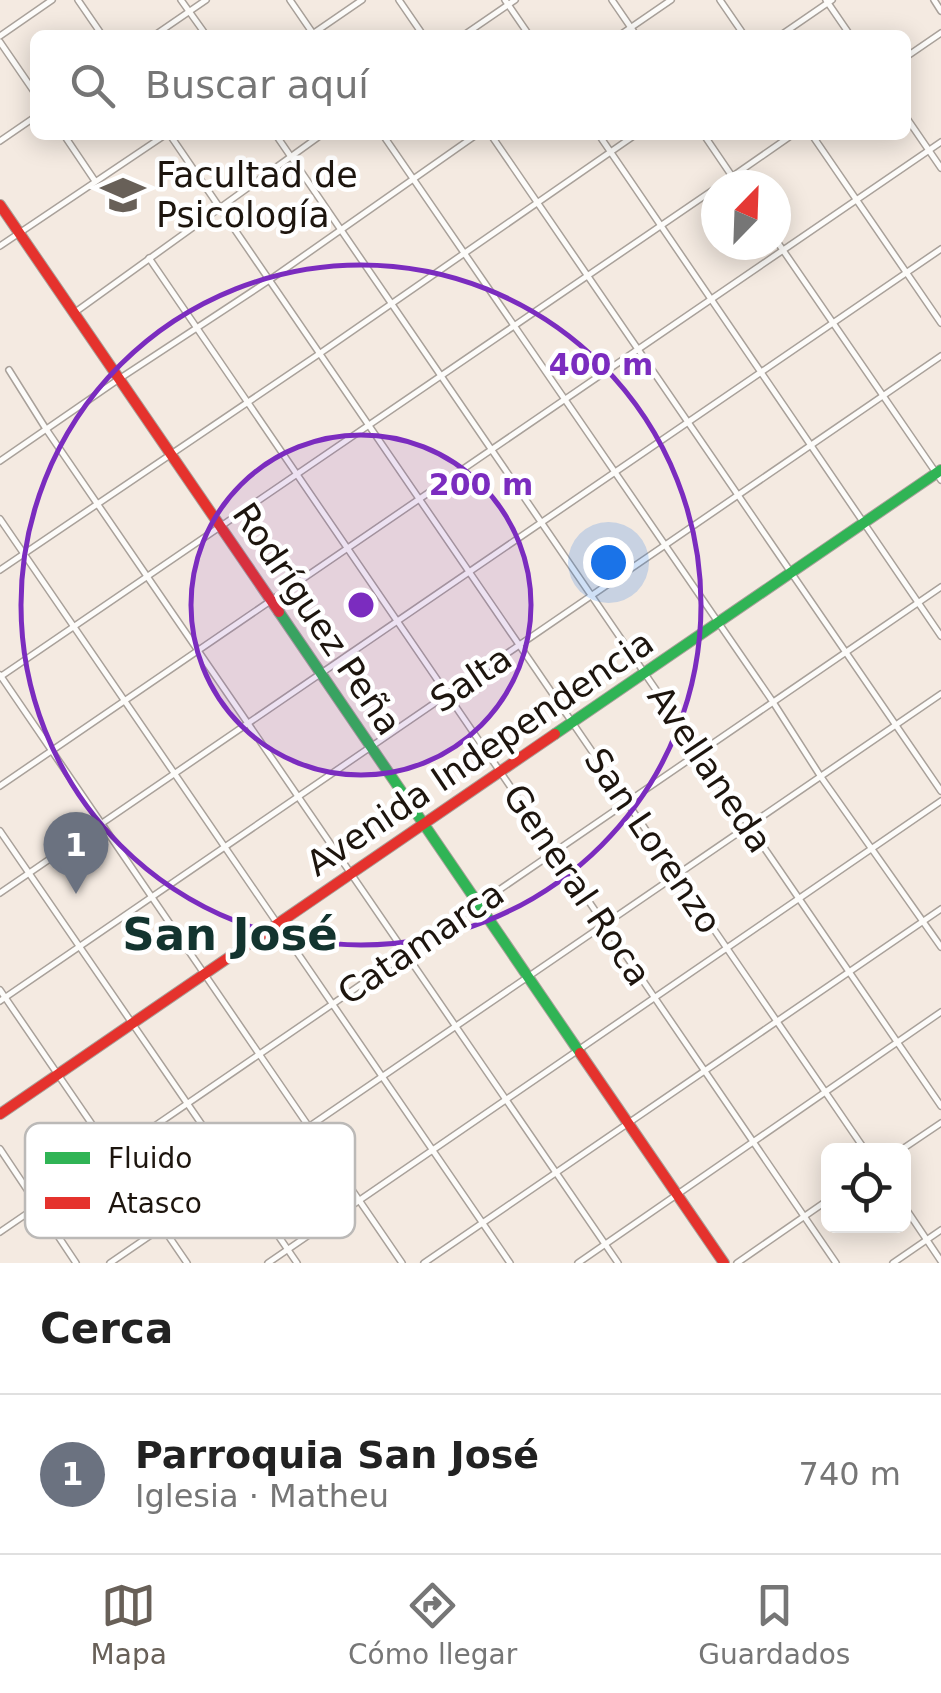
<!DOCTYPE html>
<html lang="es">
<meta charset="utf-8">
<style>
:root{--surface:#fff;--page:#f6f6f6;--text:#222;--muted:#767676;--line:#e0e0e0;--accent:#686058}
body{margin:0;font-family:"DejaVu Sans",sans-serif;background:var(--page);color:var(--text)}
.controls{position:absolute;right:30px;bottom:30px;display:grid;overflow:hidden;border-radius:15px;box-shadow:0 5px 25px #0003}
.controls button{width:90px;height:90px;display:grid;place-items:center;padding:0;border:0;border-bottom:2px solid var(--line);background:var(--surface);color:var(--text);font:50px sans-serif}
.compass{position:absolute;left:701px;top:170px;width:90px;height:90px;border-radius:50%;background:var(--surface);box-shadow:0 5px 25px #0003;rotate:23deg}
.you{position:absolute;left:608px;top:562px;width:35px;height:35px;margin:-25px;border:8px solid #fff;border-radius:50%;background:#1a73e8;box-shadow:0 0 0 15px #1a73e833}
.badge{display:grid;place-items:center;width:65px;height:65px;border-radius:50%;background:var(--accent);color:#fff;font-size:32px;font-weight:700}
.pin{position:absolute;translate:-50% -82px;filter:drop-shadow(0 2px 5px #0008)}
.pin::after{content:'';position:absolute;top:52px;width:35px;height:30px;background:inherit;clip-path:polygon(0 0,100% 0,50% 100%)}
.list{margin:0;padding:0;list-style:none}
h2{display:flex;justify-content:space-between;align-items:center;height:130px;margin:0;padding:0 40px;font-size:42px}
h2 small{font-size:32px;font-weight:400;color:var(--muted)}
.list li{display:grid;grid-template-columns:65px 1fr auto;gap:30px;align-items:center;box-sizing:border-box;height:160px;padding:0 40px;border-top:2px solid var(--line)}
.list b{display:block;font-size:38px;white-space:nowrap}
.list p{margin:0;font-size:32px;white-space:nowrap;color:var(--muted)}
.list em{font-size:32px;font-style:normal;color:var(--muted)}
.icon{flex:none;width:55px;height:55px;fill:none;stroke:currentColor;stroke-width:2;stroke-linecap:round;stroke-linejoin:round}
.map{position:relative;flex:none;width:941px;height:1263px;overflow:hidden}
.search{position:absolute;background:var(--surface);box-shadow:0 5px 25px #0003;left:30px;right:30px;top:30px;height:110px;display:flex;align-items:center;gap:25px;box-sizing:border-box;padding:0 35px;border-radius:15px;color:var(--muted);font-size:38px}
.sheet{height:290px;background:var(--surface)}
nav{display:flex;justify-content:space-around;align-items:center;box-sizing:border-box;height:140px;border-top:2px solid var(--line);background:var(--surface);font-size:28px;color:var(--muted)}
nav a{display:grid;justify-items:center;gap:5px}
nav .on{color:var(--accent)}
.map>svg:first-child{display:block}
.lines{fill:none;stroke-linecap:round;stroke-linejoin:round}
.street-casing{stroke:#a9a19a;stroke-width:8}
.fast-casing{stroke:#a9a19a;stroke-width:12}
.jam-casing{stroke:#a9a19a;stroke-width:12}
.street{stroke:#fdfcfa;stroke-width:5}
.fast{stroke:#30b455;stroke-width:10}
.jam{stroke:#e5322d;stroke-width:10}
.ring{fill:none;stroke:#7b2cbf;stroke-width:5}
.labels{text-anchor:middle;stroke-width:9;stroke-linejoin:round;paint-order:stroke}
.poi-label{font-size:35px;fill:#1d150e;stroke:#fff;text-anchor:start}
.street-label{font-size:35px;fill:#1d150e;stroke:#fff}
.district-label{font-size:45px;font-weight:bold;fill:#13342f;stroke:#fff}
.key{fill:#fff;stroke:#bbb9b7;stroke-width:2.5}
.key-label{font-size:28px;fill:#1d150e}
.centre{fill:#7b2cbf;stroke:#fff;stroke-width:5}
.ring-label{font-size:30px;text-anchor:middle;font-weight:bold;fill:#7b2cbf;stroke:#fff;stroke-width:9;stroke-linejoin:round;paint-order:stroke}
</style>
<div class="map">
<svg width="941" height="1263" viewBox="0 0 941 1263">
<rect width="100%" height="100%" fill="#f4eae1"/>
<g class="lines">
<g class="street-casing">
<g id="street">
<path d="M78 0 102 35"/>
<path d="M181 0 206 35"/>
<path d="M290 0 314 35"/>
<path d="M399 0 423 35"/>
<path d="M505 0 529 35"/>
<path d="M612 0 636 35"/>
<path d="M720 0 744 35"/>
<path d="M826 0 850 35"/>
<path d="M934 0 941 11"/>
<path d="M155 35 206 0"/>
<path d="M311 35 362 0"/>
<path d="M464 35 515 0"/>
<path d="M620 35 671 0"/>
<path d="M781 35 832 0"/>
<path d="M0 36 52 0"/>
<path d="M0 42 35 93"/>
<path d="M906 57 941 33"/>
<path d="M906 117 941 168"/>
<path d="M64 135 95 181"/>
<path d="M170 135 865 1150"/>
<path d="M276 135 941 1106"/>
<path d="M383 135 773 702 821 777 941 947"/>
<path d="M491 135 941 791"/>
<path d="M599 135 941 636"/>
<path d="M704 135 738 185"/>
<path d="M812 135 941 323"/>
<path d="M0 141 35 117"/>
<path d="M720 185 792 135"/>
<path d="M776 240 941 480"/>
<path d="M0 246 165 135"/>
<path d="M149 258 836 1263"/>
<path d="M74 313 321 135"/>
<path d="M9 370 46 429 618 1263"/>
<path d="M0 461 119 379 268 281 476 135"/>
<path d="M0 519 510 1263"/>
<path d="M0 570 319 354 635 135"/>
<path d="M0 675 402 1263"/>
<path d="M0 677 716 188"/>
<path d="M0 786 941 142"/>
<path d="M0 831 297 1263"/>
<path d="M0 893 941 249"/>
<path d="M0 990 187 1263"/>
<path d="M0 1001 941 356"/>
<path d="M0 1149 76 1263"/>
<path d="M901 1150 941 1123"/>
<path d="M904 1206 941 1261"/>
<path d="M0 1232 941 587"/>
<path d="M110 1263 941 694"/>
<path d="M268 1263 941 801"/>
<path d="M424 1263 941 909"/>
<path d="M578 1263 941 1012"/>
<path d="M737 1263 828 1200"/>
<path d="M893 1263 941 1230"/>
</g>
</g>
<g class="fast-casing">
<g id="fast">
<path d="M279 612 580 1053"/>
<path d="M555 734 941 470"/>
</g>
</g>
<g class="jam-casing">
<g id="jam">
<path d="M0 205 279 612"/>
<path d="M580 1053 724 1263"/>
<path d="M0 1114 555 734"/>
</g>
</g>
<use href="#street" class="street"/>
<use href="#fast" class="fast"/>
<use href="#jam" class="jam"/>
</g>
<circle cx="361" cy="605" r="170" fill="#7b2cbf" fill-opacity=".12"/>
<g class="ring">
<circle cx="361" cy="605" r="170"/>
<circle cx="361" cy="605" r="340"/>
</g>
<defs>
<g id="university-bare" transform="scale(3.45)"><path d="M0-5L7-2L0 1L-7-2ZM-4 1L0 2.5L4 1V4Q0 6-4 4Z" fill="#686058" stroke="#fff" stroke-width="2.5" paint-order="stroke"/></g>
</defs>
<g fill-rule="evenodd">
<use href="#university-bare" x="123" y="195"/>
</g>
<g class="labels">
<g class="poi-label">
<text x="156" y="187">Facultad de<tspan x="156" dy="40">Psicología</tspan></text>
</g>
<g class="street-label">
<text transform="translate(317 619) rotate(56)" y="12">Rodríguez Peña</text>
<text transform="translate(471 679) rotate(-34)" y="12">Salta</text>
<text transform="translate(480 753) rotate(-34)" y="12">Avenida Independencia</text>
<text transform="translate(710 769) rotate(56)" y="12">Avellaneda</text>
<text transform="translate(653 841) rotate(56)" y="12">San Lorenzo</text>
<text transform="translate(577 885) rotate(56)" y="12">General Roca</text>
<text transform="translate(421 943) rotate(-34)" y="12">Catamarca</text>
</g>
<g class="district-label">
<text x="230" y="950">San José</text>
</g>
</g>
<rect x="25" y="1123" width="330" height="115" rx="15" class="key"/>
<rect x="45" y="1152" width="45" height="12" fill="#30b455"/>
<rect x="45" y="1197" width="45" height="12" fill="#e5322d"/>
<g class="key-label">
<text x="108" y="1168">Fluido</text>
<text x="108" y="1213">Atasco</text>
</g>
<circle cx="361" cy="605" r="15" class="centre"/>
<g class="ring-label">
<text x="601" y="375">400 m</text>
<text x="481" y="495">200 m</text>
</g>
</svg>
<div class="controls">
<button><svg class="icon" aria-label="locate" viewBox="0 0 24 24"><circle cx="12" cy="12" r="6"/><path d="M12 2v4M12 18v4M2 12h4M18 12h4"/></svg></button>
</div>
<svg class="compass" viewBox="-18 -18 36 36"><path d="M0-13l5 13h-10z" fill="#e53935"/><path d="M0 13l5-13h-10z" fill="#767676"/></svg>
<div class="you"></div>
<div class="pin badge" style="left:76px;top:894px;background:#6b7280">1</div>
<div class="search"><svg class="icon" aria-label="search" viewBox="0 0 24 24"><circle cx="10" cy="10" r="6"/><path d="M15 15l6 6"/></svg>Buscar aquí</div>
</div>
<section class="sheet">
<h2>Cerca<small></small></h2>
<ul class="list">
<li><span class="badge" style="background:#6b7280">1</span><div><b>Parroquia San José</b><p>Iglesia · Matheu</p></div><em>740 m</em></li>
</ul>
</section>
<nav>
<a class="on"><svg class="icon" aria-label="map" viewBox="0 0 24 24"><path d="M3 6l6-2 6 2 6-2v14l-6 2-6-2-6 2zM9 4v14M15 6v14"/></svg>Mapa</a>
<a><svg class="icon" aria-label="directions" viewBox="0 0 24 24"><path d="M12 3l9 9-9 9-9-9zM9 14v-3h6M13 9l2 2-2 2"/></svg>Cómo llegar</a>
<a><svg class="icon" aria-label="saved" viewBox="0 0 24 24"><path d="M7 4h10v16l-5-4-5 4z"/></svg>Guardados</a>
</nav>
